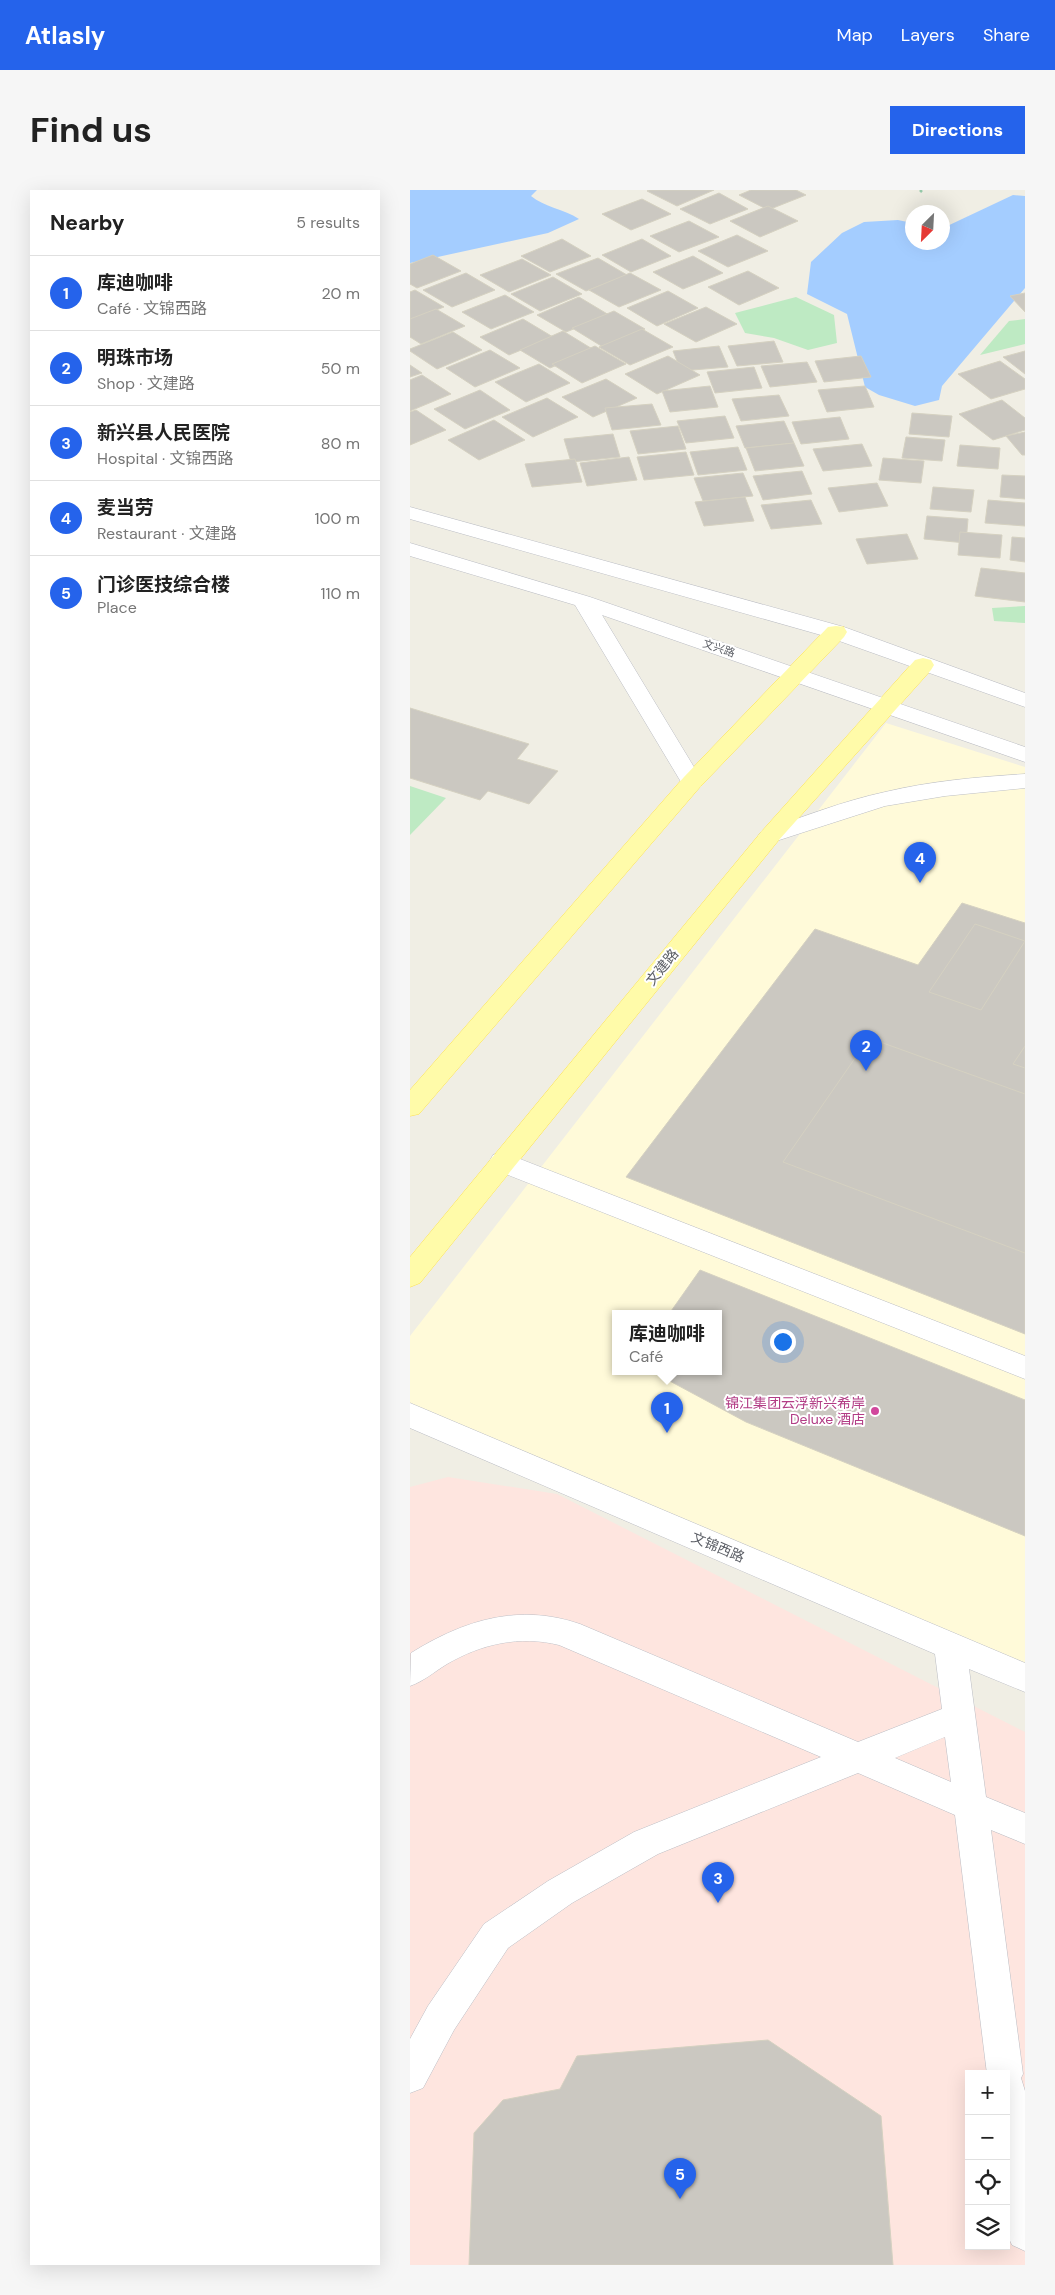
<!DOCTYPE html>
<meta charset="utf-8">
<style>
:root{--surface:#fff;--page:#f6f6f6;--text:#222;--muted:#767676;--line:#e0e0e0;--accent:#2563eb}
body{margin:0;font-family:"DM Sans","Noto Sans SC",sans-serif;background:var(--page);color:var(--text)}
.controls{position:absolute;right:15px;bottom:15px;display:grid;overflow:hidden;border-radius:0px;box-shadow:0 5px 20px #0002}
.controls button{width:45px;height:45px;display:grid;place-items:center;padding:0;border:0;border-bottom:1px solid var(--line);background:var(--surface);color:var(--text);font:25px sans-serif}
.compass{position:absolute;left:495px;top:15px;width:45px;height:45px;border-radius:50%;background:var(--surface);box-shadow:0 5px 20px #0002;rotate:204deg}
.you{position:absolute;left:372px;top:1151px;width:18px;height:18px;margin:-12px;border:4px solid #fff;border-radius:50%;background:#1a73e8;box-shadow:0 0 0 8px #1a73e833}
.badge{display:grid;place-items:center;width:32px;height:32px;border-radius:50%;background:var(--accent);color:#fff;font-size:16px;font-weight:700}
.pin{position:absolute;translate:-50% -41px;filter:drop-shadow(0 1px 2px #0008)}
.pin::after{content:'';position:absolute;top:26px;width:18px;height:15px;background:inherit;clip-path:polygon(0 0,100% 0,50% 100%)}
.popup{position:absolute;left:202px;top:1120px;width:110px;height:65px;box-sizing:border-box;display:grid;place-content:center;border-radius:0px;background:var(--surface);filter:drop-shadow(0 1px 4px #0005);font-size:16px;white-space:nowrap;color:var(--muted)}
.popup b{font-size:19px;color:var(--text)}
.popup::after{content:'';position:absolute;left:50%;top:100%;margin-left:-10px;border:10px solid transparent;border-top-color:var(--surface)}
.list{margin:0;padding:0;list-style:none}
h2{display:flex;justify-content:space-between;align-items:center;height:65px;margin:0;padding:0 20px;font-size:21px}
h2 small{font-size:16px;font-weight:400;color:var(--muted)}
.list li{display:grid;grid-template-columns:32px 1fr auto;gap:15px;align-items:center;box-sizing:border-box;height:75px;padding:0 20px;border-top:1px solid var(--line)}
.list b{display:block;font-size:19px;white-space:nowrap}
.list p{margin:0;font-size:16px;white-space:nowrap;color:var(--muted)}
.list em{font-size:16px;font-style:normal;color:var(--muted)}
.icon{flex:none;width:28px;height:28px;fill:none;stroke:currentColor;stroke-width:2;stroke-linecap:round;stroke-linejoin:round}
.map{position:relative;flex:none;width:615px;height:2075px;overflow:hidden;border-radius:0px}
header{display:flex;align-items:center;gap:30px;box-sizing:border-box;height:70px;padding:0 25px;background:var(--accent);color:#fff}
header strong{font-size:24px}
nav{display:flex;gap:28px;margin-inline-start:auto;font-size:18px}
.intro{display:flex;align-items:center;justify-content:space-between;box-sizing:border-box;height:120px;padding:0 30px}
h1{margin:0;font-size:35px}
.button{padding:12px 22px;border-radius:0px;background:var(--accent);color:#fff;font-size:18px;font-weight:700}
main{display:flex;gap:30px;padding:0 30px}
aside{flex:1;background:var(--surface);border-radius:0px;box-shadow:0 5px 20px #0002}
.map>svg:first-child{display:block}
.commercial{fill:#fffad9;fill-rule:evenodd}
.medical{fill:#fee5df;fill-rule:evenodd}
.green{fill:#beeac3}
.water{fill:#a4cdff}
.building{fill:#cbc8c1;stroke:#d5d1c1}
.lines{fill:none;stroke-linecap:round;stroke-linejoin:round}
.minor-casing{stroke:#bbbdc4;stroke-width:1}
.major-casing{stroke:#fee14e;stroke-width:1}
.path{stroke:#96cbab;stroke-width:2.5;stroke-dasharray:4 2;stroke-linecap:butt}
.minor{fill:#fff;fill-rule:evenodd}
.major{fill:#fffba9;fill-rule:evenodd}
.hotel-dot{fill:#d1479c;stroke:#fff;stroke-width:2}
.labels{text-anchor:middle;stroke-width:4;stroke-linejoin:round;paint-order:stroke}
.far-street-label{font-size:11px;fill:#5c5f66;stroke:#fff}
.street-label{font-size:14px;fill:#5c5f66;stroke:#fff}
.hotel-label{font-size:14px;fill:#b23c85;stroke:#fff;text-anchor:end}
</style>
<header>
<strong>Atlasly</strong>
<nav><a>Map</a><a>Layers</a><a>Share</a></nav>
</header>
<div class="intro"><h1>Find us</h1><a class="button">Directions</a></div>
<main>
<aside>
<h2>Nearby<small>5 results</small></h2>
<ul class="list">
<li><span class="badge">1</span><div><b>库迪咖啡</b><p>Café · 文锦西路</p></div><em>20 m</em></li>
<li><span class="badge">2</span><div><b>明珠市场</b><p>Shop · 文建路</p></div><em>50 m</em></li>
<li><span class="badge">3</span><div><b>新兴县人民医院</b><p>Hospital · 文锦西路</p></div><em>80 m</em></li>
<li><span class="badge">4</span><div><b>麦当劳</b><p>Restaurant · 文建路</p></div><em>100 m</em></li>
<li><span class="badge">5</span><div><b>门诊医技综合楼</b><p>Place</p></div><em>110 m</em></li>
</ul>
</aside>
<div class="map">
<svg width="615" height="2075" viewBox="0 0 615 2075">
<rect width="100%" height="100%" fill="#f0eee4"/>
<path class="commercial" d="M476 533 615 577V1488L0 1225V1146ZM206 1124H308V1182H206Z"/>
<path class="medical" d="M38 1287 147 1304 615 1542V2075H0V1297ZM559 1884H596V2056H559Z"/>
<g class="green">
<path d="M386 107 424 125 427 153 398 160 364 148 335 143 325 123Z"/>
<path d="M615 129V154L570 165 599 131Z"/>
<path d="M615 416V433L584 431 582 418Z"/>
<path d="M0 596 36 608 0 645Z"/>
</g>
<g class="water">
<path d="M0 0H127L121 6C134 17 154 19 169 29L138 43 0 73Z"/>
<path d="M603 5 615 6V98L532 196 529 210 505 216 469 205 455 197 437 124 397 104 401 72 432 43 454 32 488 30 502 33V52H532L533 38Z"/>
</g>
<g class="building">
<path d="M304 0 267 16 237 1 239 0Z"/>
<path d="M341 0H386L396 5 358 20 329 5Z"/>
<path d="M309 3 338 19 300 34 270 19Z"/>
<path d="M232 9 261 24 221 40 192 24Z"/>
<path d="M358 16 388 31 350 47 320 31Z"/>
<path d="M279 31 309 47 269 62 240 46Z"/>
<path d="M327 45 358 61 318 77 288 61Z"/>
<path d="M152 49 181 66 140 82 111 66Z"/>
<path d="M232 49 261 66 221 82 192 65Z"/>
<path d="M23 65 51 81 7 98 0 94V74Z"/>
<path d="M283 66 313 83 273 99 243 82Z"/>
<path d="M188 68 217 85 176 101 146 84Z"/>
<path d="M112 69 141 85 99 102 70 85Z"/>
<path d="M338 81 369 98 329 115 298 97Z"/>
<path d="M56 83 85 100 42 117 13 100Z"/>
<path d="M220 83 251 100 209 117 179 100Z"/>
<path d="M143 87 172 104 130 121 101 104Z"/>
<path d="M5 100 34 117 0 130V102Z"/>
<path d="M258 101 288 118 247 136 217 118Z"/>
<path d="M615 103V122L600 106Z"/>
<path d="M95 105 124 122 81 139 52 122Z"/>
<path d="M169 107 199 125 156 142 127 125Z"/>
<path d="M296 117 327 134 286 152 254 134Z"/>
<path d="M26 119 55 136 11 154 0 147V129Z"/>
<path d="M204 121 235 139 193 157 162 138Z"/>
<path d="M113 129 143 147 99 165 70 147Z"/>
<path d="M232 139 263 157 220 175 189 157Z"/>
<path d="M153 141 184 160 140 178 110 160Z"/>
<path d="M43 142 72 160 27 179 0 161V159Z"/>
<path d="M364 151 373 172 327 176 318 156Z"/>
<path d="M185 156 216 174 172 193 142 174Z"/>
<path d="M309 156 318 177 271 181 263 161Z"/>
<path d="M80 160 110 178 65 197 36 178Z"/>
<path d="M615 161V184L593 167Z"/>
<path d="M258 166 290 185 247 204 215 184Z"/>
<path d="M451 166 461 187 414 192 405 171Z"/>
<path d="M590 171 615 189V199L581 209 548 184Z"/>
<path d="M397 172 407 192 360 197 351 176Z"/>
<path d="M129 174 160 193 116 212 85 192Z"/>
<path d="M0 175 12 183 0 187Z"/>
<path d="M344 177 352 198 305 203 297 182Z"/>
<path d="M12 185 41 204 0 221V190Z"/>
<path d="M196 189 227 208 183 227 152 207Z"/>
<path d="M300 196 308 217 260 222 252 201Z"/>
<path d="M455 196 464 217 417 222 408 200Z"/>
<path d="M70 200 100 220 55 239 24 219Z"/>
<path d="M369 205 379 226 331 231 322 209Z"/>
<path d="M137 208 168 227 123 247 92 227Z"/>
<path d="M592 210 615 228V240L583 250 549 224Z"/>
<path d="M242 214 251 235 202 240 195 218Z"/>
<path d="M6 220 36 240 0 255V222Z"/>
<path d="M502 223 542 226 539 247 499 244Z"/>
<path d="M315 226 324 248 276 253 267 231Z"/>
<path d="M430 227 439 249 391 254 382 232Z"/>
<path d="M84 230 115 250 69 270 38 250Z"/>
<path d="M374 231 384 253 335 258 326 236Z"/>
<path d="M268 236 276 259 228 264 220 241Z"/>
<path d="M615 242V265H612L596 246Z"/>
<path d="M203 244 210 267 161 272 154 249Z"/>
<path d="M496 247 535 250 532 271 492 268Z"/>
<path d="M384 253 394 276 345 281 336 258Z"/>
<path d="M452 254 462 276 413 281 403 259Z"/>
<path d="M550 255 590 258 588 279 547 276Z"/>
<path d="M328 257 337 280 288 285 280 262Z"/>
<path d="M276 262 284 285 234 290 227 267Z"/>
<path d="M219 267 227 290 177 296 170 273Z"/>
<path d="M473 268 514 271 511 293 469 290Z"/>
<path d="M165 269 172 292 122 297 115 274Z"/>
<path d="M392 281 402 304 353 310 343 286Z"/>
<path d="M333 283 343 306 293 311 284 288Z"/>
<path d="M592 285 615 286V309L590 307Z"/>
<path d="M467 293 478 316 429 322 418 298Z"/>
<path d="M523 297 564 300 561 322 520 319Z"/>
<path d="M335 307 344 331 294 336 285 312Z"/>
<path d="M401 310 412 334 361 339 351 315Z"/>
<path d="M578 310 615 313V336L575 333Z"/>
<path d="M517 326 558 329 556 353 514 349Z"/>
<path d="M550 342 592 345 590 368 548 365Z"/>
<path d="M497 344 508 369 457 374 446 349Z"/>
<path d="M602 347 615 348V372L600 370Z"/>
<path d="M571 378 615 383V412L565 406Z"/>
<path d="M0 518 119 554 107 569 148 581 119 614 78 601 70 610 0 588Z"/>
<path d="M552 713 615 733V1144L216 987 405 739 508 775Z"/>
<path d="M565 734 615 751 571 820 519 802Z"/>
<path d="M459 848 615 904V1063L373 972Z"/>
<path d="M615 856V878L603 874Z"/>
<path d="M290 1080 615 1210V1346L336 1232 243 1182H308V1124H259Z"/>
<path d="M358 1850 471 1926 483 2075H59L64 1943 93 1910 150 1899 167 1866Z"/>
</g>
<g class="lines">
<g class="minor-casing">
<g id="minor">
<path d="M0 317 434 437 615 503V517L418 447 0 329Z"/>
<path d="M0 353 180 407 615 557V572L192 425 293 592 290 597 282 599 274 597 165 415 0 366Z"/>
<path d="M615 584V598L535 606 475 616 360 653 352 651 348 646 352 641C393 627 433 611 475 602 521 591 568 587 615 584Z"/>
<path d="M92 962 615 1166V1189L83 979 79 972 83 965Z"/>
<path d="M0 1213 615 1473V1502L559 1479 576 1607 615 1623V1654L581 1640 613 1884 611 1888 615 1901V2061L602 2055 596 2042V1884H577L545 1625 448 1583 248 1664 162 1713 98 1758 44 1840 13 1898 0 1903V1849L18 1816 74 1734 138 1691 224 1642 411 1567 149 1455C110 1445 71 1454 37 1474 24 1482 14 1491 0 1496L1 1463C54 1430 109 1413 170 1434L448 1552 532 1519 525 1464 0 1238ZM535 1547 541 1592 485 1568Z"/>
</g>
</g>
<g class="major-casing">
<g id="major">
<path d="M426 436 434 437 437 442 434 447 290 597 9 924 0 926V900L274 587 418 437Z"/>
<path d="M513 468 521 470 524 475 521 480 368 651 10 1093 0 1097V1067L352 641 505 470Z"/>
</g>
</g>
<path class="path" d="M510 0 512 2"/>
<use href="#minor" class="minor"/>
<use href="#major" class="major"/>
</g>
<circle class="hotel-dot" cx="465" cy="1221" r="5"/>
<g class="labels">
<g class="far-street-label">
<text transform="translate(309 458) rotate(19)" y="4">文兴路</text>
</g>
<g class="street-label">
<text transform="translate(252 777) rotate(-51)" y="5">文建路</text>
<text transform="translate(308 1357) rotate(23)" y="5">文锦西路</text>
</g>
<g class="hotel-label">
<text x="455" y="1218">锦江集团云浮新兴希岸<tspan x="455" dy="16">Deluxe 酒店</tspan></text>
</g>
</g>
</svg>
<div class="controls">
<button>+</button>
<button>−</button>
<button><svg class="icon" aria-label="locate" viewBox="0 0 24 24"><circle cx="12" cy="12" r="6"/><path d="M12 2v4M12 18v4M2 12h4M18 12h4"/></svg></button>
<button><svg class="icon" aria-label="layers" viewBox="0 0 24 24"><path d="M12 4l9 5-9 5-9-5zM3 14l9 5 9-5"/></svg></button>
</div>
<svg class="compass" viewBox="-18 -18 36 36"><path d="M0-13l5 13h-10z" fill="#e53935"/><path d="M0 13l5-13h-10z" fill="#767676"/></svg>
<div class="you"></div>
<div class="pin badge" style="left:257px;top:1243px">1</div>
<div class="popup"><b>库迪咖啡</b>Café</div>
<div class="pin badge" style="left:456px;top:881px">2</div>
<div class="pin badge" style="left:308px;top:1713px">3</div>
<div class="pin badge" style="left:510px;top:693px">4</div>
<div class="pin badge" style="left:270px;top:2009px">5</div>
</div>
</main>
